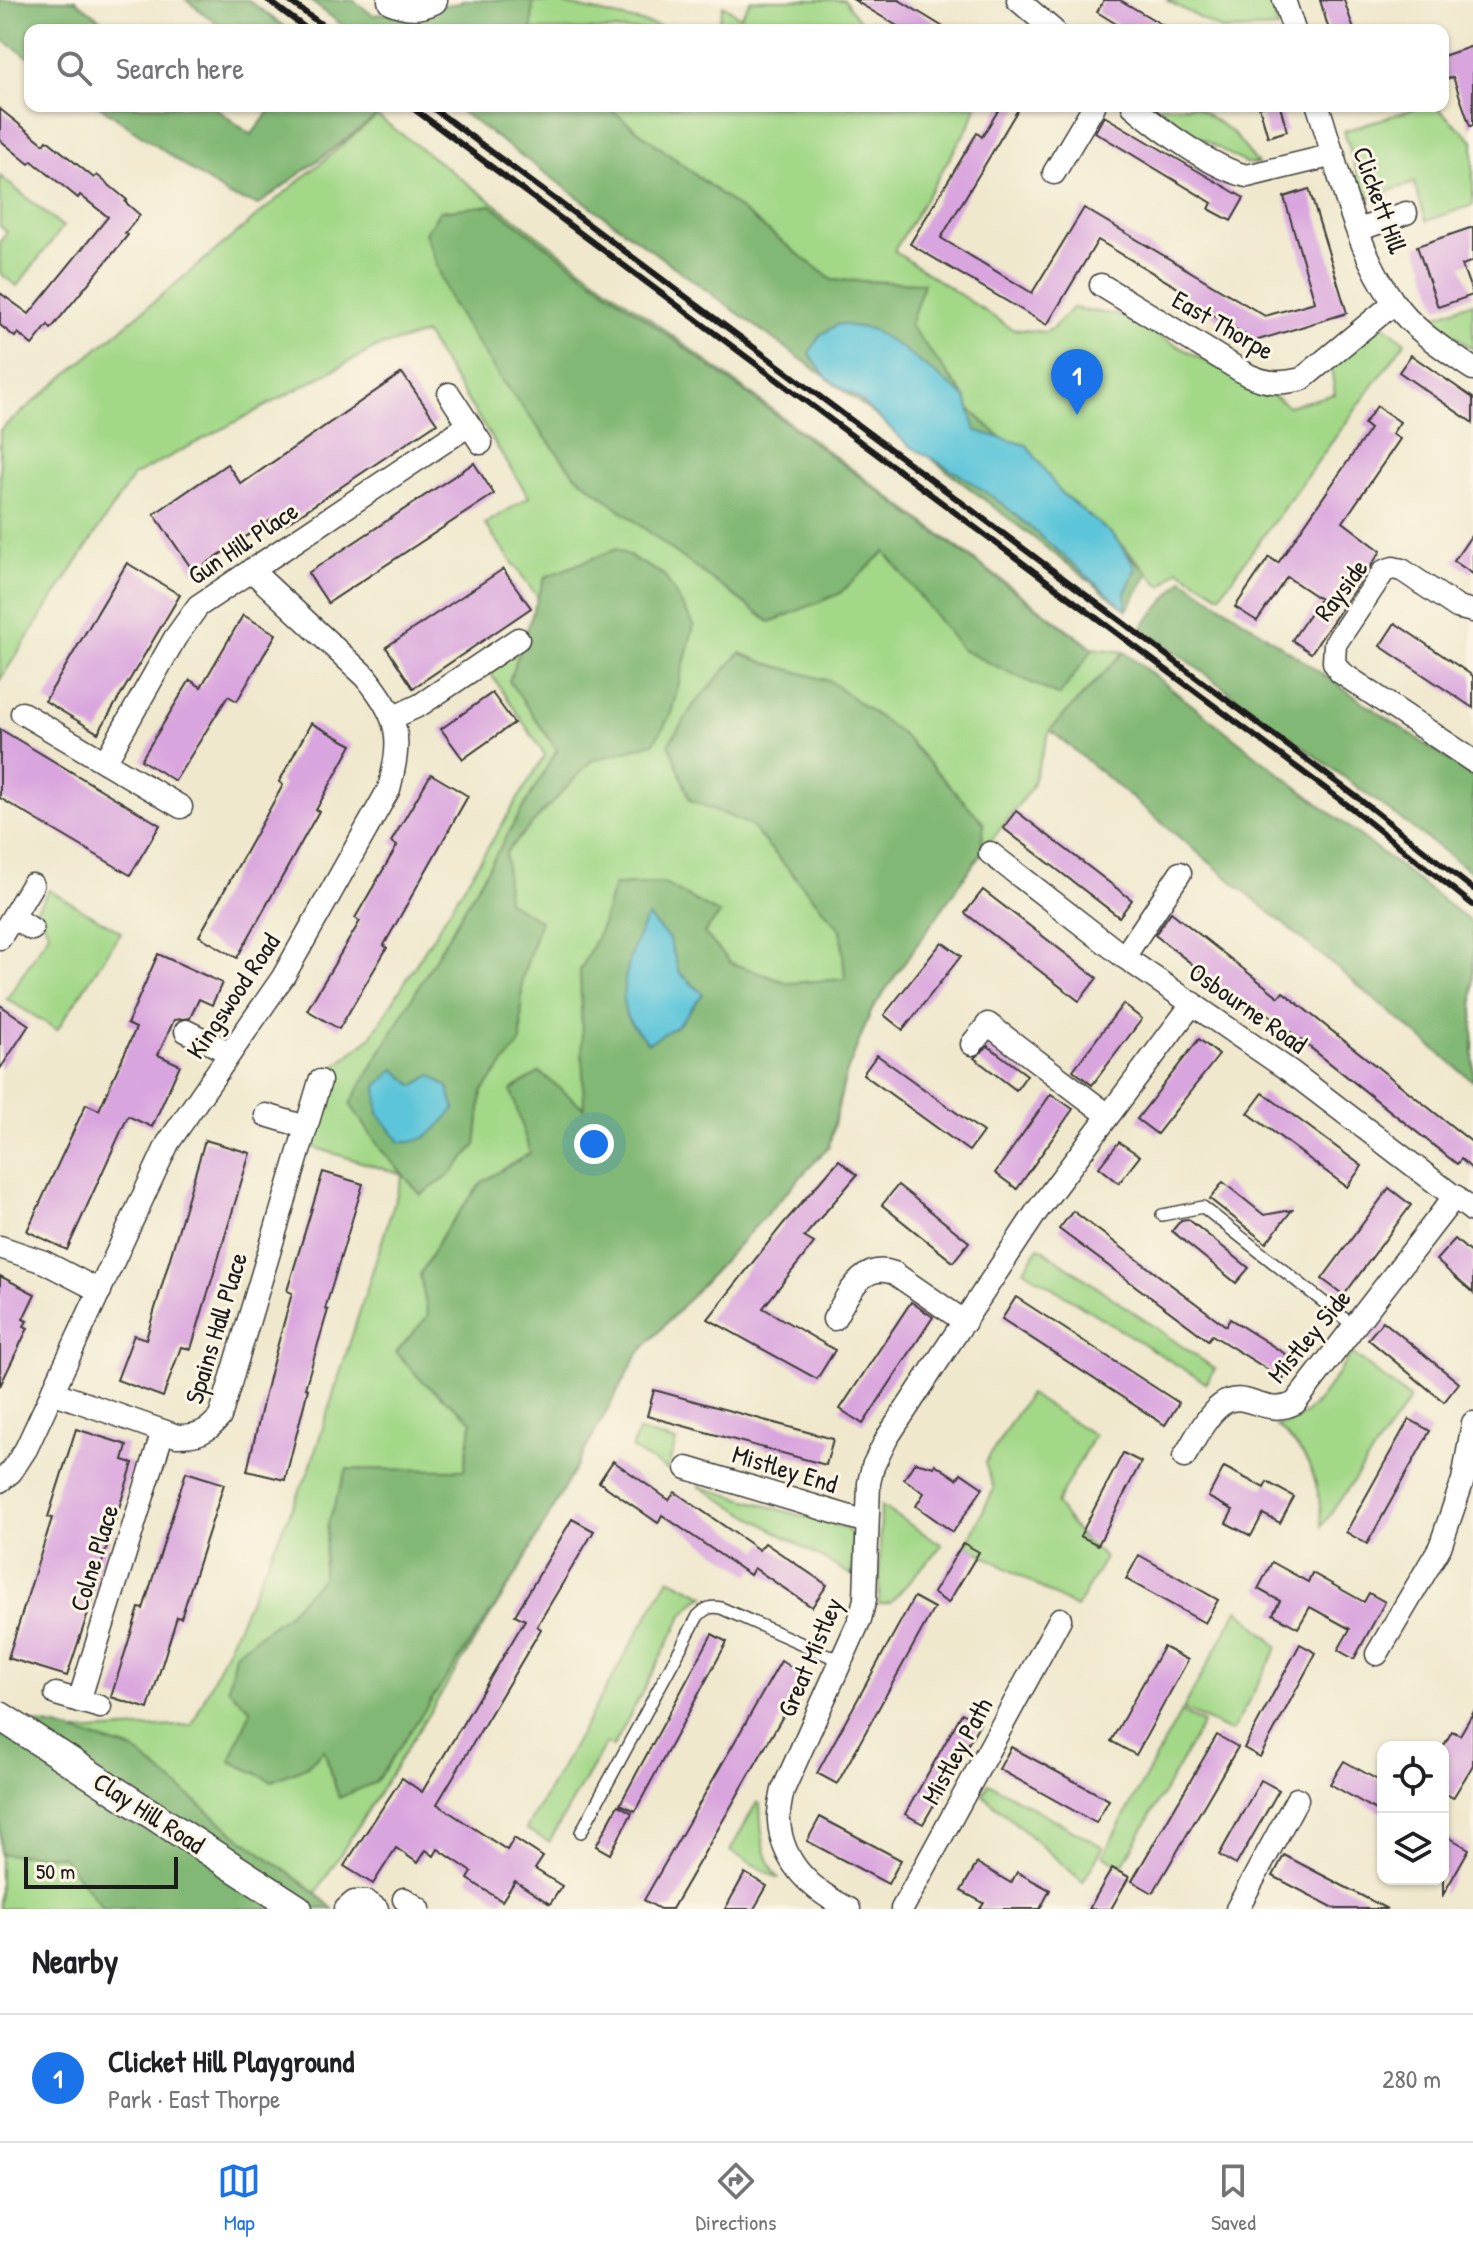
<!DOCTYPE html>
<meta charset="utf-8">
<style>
:root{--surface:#fff;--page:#f2f2f2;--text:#202124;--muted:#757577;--line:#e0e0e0;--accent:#1a73e8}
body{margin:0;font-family:"Patrick Hand",sans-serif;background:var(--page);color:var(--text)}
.controls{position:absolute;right:24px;bottom:24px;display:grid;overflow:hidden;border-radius:16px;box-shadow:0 2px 6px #0004}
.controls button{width:72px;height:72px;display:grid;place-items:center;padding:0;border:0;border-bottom:2px solid var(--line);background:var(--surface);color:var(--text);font:40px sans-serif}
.scale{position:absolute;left:24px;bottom:20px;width:154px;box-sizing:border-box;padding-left:8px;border:4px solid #1c1c1c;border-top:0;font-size:22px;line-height:28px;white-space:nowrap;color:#1c1c1c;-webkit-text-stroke:6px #fcf5e5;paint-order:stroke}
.you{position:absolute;left:594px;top:1144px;width:28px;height:28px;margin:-20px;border:6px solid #fff;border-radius:50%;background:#1a73e8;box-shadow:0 0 0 12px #1a73e833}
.badge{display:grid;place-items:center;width:52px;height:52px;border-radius:50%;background:var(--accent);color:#fff;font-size:26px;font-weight:700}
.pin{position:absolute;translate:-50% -66px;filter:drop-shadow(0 2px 4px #0008)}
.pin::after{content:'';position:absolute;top:42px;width:28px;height:24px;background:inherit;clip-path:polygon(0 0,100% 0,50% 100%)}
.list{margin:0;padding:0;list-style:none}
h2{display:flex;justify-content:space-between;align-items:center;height:104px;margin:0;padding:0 32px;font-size:34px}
h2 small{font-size:26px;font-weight:400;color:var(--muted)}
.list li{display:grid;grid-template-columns:52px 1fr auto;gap:24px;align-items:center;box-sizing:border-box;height:128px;padding:0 32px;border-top:2px solid var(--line)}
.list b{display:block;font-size:30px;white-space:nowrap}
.list p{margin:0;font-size:26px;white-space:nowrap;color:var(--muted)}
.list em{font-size:26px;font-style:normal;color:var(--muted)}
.icon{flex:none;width:44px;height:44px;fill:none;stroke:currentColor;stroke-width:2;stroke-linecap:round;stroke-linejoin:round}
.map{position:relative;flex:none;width:1473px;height:1909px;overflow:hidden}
.search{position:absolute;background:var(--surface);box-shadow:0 2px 6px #0004;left:24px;right:24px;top:24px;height:88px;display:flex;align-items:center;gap:20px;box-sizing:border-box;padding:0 28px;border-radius:16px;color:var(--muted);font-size:30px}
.sheet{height:232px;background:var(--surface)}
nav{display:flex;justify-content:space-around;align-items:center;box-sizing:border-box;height:112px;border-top:2px solid var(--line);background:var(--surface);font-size:22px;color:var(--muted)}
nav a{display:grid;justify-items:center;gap:4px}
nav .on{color:var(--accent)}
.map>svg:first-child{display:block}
.green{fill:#a3d888;stroke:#607a52;stroke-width:2}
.forest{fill:#82b874;stroke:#4f6a48;stroke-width:2}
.water{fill:#5cc5d9;stroke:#3c707a;stroke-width:2}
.building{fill:#d9a5de}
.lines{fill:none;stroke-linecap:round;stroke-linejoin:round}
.service-casing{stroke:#3c3b37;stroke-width:14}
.minor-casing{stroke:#3c3b37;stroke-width:25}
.tertiary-casing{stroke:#3c3b37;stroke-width:31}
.service{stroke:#fff;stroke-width:11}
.minor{stroke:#fff;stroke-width:22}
.tertiary{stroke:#fff;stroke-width:28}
.rail{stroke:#1c1c1c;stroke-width:6}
.labels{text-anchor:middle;stroke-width:6;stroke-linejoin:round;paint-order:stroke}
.street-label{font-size:26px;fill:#1c1c1c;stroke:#fcf5e5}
</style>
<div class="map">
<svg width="1473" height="1909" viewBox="0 0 1473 1909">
<rect width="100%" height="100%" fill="#fcf5e5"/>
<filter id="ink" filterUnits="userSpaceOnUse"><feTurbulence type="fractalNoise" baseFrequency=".0125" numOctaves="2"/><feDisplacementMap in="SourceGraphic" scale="16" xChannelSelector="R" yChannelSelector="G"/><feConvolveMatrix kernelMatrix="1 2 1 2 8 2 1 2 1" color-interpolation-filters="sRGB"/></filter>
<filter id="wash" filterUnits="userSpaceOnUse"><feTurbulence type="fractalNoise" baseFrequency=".006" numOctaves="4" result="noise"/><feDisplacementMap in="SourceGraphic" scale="32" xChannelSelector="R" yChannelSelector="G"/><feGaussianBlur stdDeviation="1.8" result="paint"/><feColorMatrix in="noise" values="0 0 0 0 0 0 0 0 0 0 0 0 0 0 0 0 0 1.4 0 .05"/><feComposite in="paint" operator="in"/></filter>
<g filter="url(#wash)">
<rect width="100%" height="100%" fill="#efe8cd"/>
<g class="green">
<path d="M751 0H844L859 20 876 30H717L723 5 740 17Z"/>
<path d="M1166 0H1270L1278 28 1222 30Z"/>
<path d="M555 2 676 30H532L531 3Z"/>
<path d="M606 106H976L971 122 894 251 1012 329 1045 332 1053 328 1072 308 1123 316 1211 364 1253 382 1288 406 1335 394 1331 366 1381 322 1405 342 1220 595 1178 569 1162 587 1114 536 976 431 966 398 874 282 832 280Z"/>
<path d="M1153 106H1195L1233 133 1258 164 1245 163 1177 124Z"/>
<path d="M1423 106H1435L1473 140V205L1426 221 1414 183 1365 199 1344 131Z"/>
<path d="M377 116 1093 648 1124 652 1050 730 1031 788 958 885 871 1011 845 1077 829 1146 638 1354 516 1575 316 1893 233 1832 74 1732 192 1725 309 1471 403 1175 313 1147 337 1065 371 1037 545 755 489 671 556 623 485 524 529 497 425 334 377 347 133 476 0 680V430Z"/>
<path d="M0 176 63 227 17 286 0 273V242L7 232 0 226Z"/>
<path d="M1473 302V349L1430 318Z"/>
<path d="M49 890 121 932 57 1030 7 999 49 933 36 910Z"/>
<path d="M1039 1247 1215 1369 1206 1383 1024 1270Z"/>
<path d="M1352 1353 1410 1399 1322 1526C1319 1481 1312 1456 1276 1426 1312 1422 1333 1379 1352 1353Z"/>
<path d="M1029 1394 1094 1435 1056 1504 1080 1536 1105 1558 1076 1608 966 1545 994 1489 985 1463Z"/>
<path d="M638 1431 676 1442 667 1470 632 1449Z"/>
<path d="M698 1486 847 1529 852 1537 853 1576Z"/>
<path d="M881 1506 942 1545 890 1603 879 1604Z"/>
<path d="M669 1578 705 1596 695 1601 683 1615 613 1747 606 1743 549 1842 526 1829Z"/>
<path d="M1238 1609 1278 1647 1232 1732 1183 1709Z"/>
<path d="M1181 1712 1203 1723 1122 1866 1103 1855Z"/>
<path d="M0 1733 251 1909H0Z"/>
<path d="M989 1783 1103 1847 1083 1882 983 1795Z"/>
<path d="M757 1802 760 1804C761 1832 762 1856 779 1879L730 1851Z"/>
</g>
<g class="forest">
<path d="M0 0H75L114 30H30V58L0 38Z"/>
<path d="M186 0H248L289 30H225Z"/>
<path d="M309 0H353L373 15 460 3 462 0H533L532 30H349Z"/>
<path d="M99 106H213L251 135 274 106H375L377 116 258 205 229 196Z"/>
<path d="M453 106H606L832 280 924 283 910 325 966 398 916 360 1149 573 1127 610 827 378Z"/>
<path d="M491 205 1093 649 1059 696 962 650 885 552 839 594 770 622 672 550 573 473 499 377 451 303 425 233 440 211Z"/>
<path d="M616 549 664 575 694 625 671 714 654 743 591 761 506 852 507 901 540 921 522 979 521 1042 482 1092 476 1145 450 1175 421 1195 382 1151 350 1104 557 750 509 681 545 577Z"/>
<path d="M1183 579 1473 777V873L1142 627Z"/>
<path d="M1124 652 1473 924V1081L1050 730Z"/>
<path d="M740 653 766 663 830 681 903 735 984 823 981 853 871 1011 845 1077 829 1146 638 1354 516 1575 376 1782 339 1798 324 1750 306 1767 272 1781 230 1761 251 1710 228 1689 235 1653 285 1616 322 1578 328 1523 347 1469 464 1470 472 1421 421 1380 396 1352 428 1316 420 1275 442 1235 482 1182 530 1153 511 1090 540 1072 584 1108 580 970 601 928 614 885 663 883 720 914 704 933 731 963 788 983 845 979 841 930 750 825 690 800 669 743 695 703Z"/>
<path d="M0 1718 57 1727 134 1750 233 1832 316 1893 333 1909H103L62 1856 0 1854Z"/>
</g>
<g class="water">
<path d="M839 324 871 329 903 349 966 398 976 431 1027 445 1060 492 1114 536 1136 567 1125 594 1127 610 1004 505 962 476 908 445 859 399 827 378 809 354 820 335Z"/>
<path d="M648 917 669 939 679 972 703 994 678 1025 648 1043C642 1035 631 1026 627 1017 616 990 634 940 648 917Z"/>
<path d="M395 1069 414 1086 431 1075 448 1087 455 1109C437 1128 427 1144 400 1142L378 1113 377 1086Z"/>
</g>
<g id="blocks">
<g class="building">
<path d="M854 0H899L948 30H904Z"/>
<path d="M1104 0H1120L1171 30H1126L1097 12Z"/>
<path d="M1320 0H1344L1354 30H1329Z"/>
<path d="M1473 46V126H1470L1453 77 1443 80V56Z"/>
<path d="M1001 106H1020L941 238 1032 293 1084 208 1265 316 1315 302 1284 197 1309 189 1347 313 1255 341 1184 297 1186 293 1098 240 1047 325 910 244 977 133 982 137Z"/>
<path d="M1259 106H1280L1287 131 1268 137Z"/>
<path d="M0 109 44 144 47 140 94 178 97 175 127 200 125 202 140 215 125 233 128 235 51 329 48 325 32 345 18 333 15 337 0 325V293L29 314 108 217 80 195 78 198 32 161 29 164 0 140Z"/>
<path d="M1104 116 1244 198 1231 221 1209 209 1212 203 1095 132Z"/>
<path d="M1473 227V261L1462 265 1473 295 1438 307 1417 246Z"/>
<path d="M1411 355 1473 398V423L1399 372Z"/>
<path d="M402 373 437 423 281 527 275 517 194 572 154 514 227 464 241 484Z"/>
<path d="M1377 406 1400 422 1392 434 1400 439 1343 522 1381 551 1311 653 1292 640 1320 599 1287 577 1257 621 1235 607 1269 557 1278 563 1370 429 1364 424Z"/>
<path d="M474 463 494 494 328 603 308 573Z"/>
<path d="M1473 533V574L1454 561Z"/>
<path d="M127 563 180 595 98 733 45 701Z"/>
<path d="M503 569 531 608 413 688 386 647Z"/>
<path d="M243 615 276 634 237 701 228 696 175 781 141 760 190 680 201 687Z"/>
<path d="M1395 623 1473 676V708L1380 646Z"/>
<path d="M492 693 514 723 463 759 441 729Z"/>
<path d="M311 723 352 745 316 810 319 811 237 958 199 936 283 785 279 782Z"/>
<path d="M0 729 160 825 130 875 0 798Z"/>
<path d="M431 774 468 796 384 945 387 948 339 1029 307 1010 360 921 355 918 397 846 391 842Z"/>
<path d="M1016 811 1132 900 1119 917 1003 828Z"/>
<path d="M983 890 1097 978 1079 1001 965 913Z"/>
<path d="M1171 912 1279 997 1283 992 1473 1143V1170L1461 1159 1457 1164 1253 1002 1248 1008 1155 935Z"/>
<path d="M942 942 961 956 903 1030 884 1015Z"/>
<path d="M158 954 222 983 212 1005 199 999 190 1018 174 1020 158 1055 180 1065 152 1127 128 1116 67 1250 27 1231 86 1104 99 1110 136 1028 127 1024Z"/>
<path d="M1123 1004 1142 1019 1092 1085 1073 1070Z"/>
<path d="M0 1005 29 1025 0 1069Z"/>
<path d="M1199 1039 1219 1055 1157 1134 1137 1119Z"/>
<path d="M988 1046 1027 1075 1016 1090 974 1058Z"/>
<path d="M877 1055 983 1132 969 1151 863 1074Z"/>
<path d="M1263 1093 1362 1166 1347 1187 1248 1113Z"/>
<path d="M1051 1094 1073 1109 1017 1189 995 1173Z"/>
<path d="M205 1140 250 1153 191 1349 181 1347 163 1397 117 1380 134 1335 146 1339Z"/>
<path d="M1119 1142 1140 1156 1119 1183 1099 1167Z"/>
<path d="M839 1160 857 1175 804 1237 814 1243 763 1308 835 1350 817 1379 708 1319 783 1224Z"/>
<path d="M323 1172 363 1184 325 1309 328 1310 305 1388 308 1389 285 1480 247 1471 270 1373 292 1293 287 1291Z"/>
<path d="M1223 1182 1264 1215 1292 1210 1266 1243 1210 1199Z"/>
<path d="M898 1185 969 1242 953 1262 882 1205Z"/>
<path d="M1389 1188 1411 1205 1344 1295 1322 1279Z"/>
<path d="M1073 1211 1226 1326 1230 1319 1295 1360 1283 1379 1212 1335 1208 1340 1059 1229Z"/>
<path d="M1188 1219 1249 1268 1236 1283 1172 1231 1181 1220Z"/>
<path d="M1455 1239 1473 1255V1293L1436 1260Z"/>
<path d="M0 1276 35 1294 23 1319 27 1321 24 1326 28 1328 0 1386Z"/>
<path d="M1016 1297 1179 1403 1165 1425 1002 1319Z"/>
<path d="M911 1302 933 1317 863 1424 840 1409Z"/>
<path d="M1383 1321 1459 1383 1444 1402 1368 1339Z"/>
<path d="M654 1390 833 1439 826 1465 647 1416Z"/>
<path d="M1409 1419 1430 1431 1367 1544 1346 1532Z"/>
<path d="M76 1429 127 1445 123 1460 133 1463 96 1582 98 1583 67 1676 8 1658 52 1518 48 1517Z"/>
<path d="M1123 1453 1141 1462 1098 1545 1080 1536Z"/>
<path d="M613 1461 669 1500 675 1492 759 1550 765 1543 827 1585 812 1607 754 1568 750 1575 662 1515 658 1523 599 1482Z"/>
<path d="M915 1462 934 1467 935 1464 957 1479 961 1473 983 1488 953 1532 916 1506 924 1493 904 1479Z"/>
<path d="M1224 1467 1264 1488 1267 1482 1294 1497 1280 1523 1263 1514 1251 1536 1226 1523 1233 1510 1208 1497Z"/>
<path d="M186 1472 224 1484 181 1618 177 1617 148 1709 111 1697 139 1608 143 1609Z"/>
<path d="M572 1519 594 1531 537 1626 541 1629 437 1804 507 1850 514 1838 543 1857 535 1869 562 1886 550 1904 515 1881 502 1901 468 1879 472 1872 438 1849 434 1856 426 1850 418 1863 396 1848 373 1884 344 1866 402 1778 422 1792 525 1620 515 1615Z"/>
<path d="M963 1543 979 1552 948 1603 933 1593Z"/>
<path d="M1139 1555 1218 1600 1205 1623 1126 1579Z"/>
<path d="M1272 1562 1308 1582 1312 1573 1364 1602 1369 1593 1385 1602 1354 1659 1338 1650 1350 1629 1310 1607 1298 1628 1273 1614 1280 1601 1258 1589Z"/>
<path d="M914 1597 934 1608 837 1784 817 1773Z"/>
<path d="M712 1634 727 1642 635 1811 620 1804Z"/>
<path d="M1300 1644 1316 1653 1260 1757 1244 1748Z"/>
<path d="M1163 1647 1188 1660 1136 1755 1111 1741Z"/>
<path d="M781 1661 806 1676 672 1909H660L644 1900Z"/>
<path d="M962 1713 980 1723 923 1824 905 1814Z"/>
<path d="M1473 1713V1765L1453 1798 1443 1792V1747L1452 1731 1460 1735Z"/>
<path d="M1217 1735 1238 1747 1153 1893 1132 1881Z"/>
<path d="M1011 1747 1109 1800 1096 1823 999 1769Z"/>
<path d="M1344 1761 1383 1783V1814L1330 1784Z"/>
<path d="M1261 1780 1279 1790 1236 1865 1219 1855Z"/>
<path d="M618 1805 632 1813 610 1854 596 1846Z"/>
<path d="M820 1817 901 1860 888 1884 807 1841Z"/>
<path d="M1443 1834 1469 1849 1443 1895Z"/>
<path d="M1284 1855 1387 1909H1336L1273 1876Z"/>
<path d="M977 1863 1011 1883 1017 1872 1050 1890 1040 1909H980L984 1903 961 1891Z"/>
<path d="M1112 1868 1129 1877 1111 1909H1089Z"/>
<path d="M745 1873 767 1886 754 1909H725Z"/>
</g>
</g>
</g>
<g filter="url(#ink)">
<use href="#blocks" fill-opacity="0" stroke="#3c3b37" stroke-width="2"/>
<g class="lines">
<g class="service-casing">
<g id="service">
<path d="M1162 1215 1203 1207 1355 1327"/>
<path d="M581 1832 698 1616C706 1608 710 1606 721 1608L841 1661"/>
</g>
</g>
<g class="minor-casing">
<g id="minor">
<path d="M1018 0 1053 30"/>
<path d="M1284 0 1294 30"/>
<path d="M1133 106C1161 130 1212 168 1247 176L1334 155"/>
<path d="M1318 106C1339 171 1354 245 1393 301 1412 329 1445 350 1473 369"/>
<path d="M1054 173 1094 106"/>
<path d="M1358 230 1406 213"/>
<path d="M1101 285 1248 375C1268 384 1281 384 1302 379L1394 303"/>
<path d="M449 394 481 443"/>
<path d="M1473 611 1457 607 1402 570 1393 568 1384 571 1335 644 1334 662 1340 672 1473 761"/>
<path d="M22 713 181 807"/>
<path d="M394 717 420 705 518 639"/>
<path d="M105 762 175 638 198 606 469 425"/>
<path d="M990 853 1124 957 1290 1071 1473 1211"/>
<path d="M13 917 32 929"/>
<path d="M0 938 32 885"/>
<path d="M1124 957 1180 873"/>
<path d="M186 1031 230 1053"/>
<path d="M972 1044 988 1024 1108 1115"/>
<path d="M266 1115 306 1127"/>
<path d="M0 1247 44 1262 100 1291"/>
<path d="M834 1319C848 1295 862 1261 894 1273L965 1322"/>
<path d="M52 1392 177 1436C197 1436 207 1433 220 1417L320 1081"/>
<path d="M1184 1457C1195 1440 1205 1417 1221 1405 1245 1387 1264 1419 1295 1403L1455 1196"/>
<path d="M687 1468 867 1522"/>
<path d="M0 1481 11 1472 26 1449 168 1143 283 977 389 789C402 737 400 720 366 677L251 570"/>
<path d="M1377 1654 1440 1547 1463 1480 1473 1423"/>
<path d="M56 1694 100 1707"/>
<path d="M79 1701 163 1431"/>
<path d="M404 1899 419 1909"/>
<path d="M346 1909 354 1902H367L377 1909"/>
<path d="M849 1909C813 1891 782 1865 779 1821 778 1811 781 1800 783 1790L860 1619 865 1599 869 1483 873 1466 887 1438 1037 1211 1193 1003"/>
<path d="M902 1909 1060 1619"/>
<path d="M1237 1909 1297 1799"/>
</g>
</g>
<g class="tertiary-casing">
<g id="tertiary">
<path d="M392 0C407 6 418 7 433 0"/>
<path d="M0 1716 298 1909"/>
</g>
</g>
<use href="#service" class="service"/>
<use href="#minor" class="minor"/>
<use href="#tertiary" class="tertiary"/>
<g class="rail">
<path d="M268 0 308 30"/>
<path d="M288 0 329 30"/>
<path d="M410 106 1350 807 1473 905"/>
<path d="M430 106 1358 798 1473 889"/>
</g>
</g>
</g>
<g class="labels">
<g class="street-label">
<text transform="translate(1380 200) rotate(70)" y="9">Clickett Hill</text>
<text transform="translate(1223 325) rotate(30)" y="9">East Thorpe</text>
<text transform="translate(243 543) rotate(-34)" y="9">Gun Hill Place</text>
<text transform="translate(1341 590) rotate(-53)" y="9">Rayside</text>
<text transform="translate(233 996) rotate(-56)" y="9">Kingswood Road</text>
<text transform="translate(1248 1008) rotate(35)" y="9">Osbourne Road</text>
<text transform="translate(216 1328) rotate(-73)" y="9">Spains Hall Place</text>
<text transform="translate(1309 1336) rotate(-50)" y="9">Mistley Side</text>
<text transform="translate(785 1469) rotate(17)" y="9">Mistley End</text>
<text transform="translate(94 1558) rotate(-73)" y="9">Colne Place</text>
<text transform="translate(810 1657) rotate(-67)" y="9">Great Mistley</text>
<text transform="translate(957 1751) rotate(-61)" y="9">Mistley Path</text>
<text transform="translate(149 1813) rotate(33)" y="9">Clay Hill Road</text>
</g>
</g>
</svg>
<div class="controls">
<button><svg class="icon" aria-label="locate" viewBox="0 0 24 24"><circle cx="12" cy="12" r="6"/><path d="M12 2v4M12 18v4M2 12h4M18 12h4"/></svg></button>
<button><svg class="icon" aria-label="layers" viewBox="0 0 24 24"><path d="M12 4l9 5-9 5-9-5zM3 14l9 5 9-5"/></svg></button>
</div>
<div class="scale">50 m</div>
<div class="you"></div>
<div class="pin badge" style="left:1077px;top:415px">1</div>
<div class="search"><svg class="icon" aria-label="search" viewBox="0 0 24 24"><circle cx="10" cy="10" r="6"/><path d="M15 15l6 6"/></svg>Search here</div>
</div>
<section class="sheet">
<h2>Nearby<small></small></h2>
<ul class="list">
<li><span class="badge">1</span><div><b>Clicket Hill Playground</b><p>Park · East Thorpe</p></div><em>280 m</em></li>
</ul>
</section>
<nav>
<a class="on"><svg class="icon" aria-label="map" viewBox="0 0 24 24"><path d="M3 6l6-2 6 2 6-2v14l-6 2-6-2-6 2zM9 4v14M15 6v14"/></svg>Map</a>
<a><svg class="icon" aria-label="directions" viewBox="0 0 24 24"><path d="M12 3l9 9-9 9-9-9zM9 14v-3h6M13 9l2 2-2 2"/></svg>Directions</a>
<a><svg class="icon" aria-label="saved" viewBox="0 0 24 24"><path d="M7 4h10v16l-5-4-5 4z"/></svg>Saved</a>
</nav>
